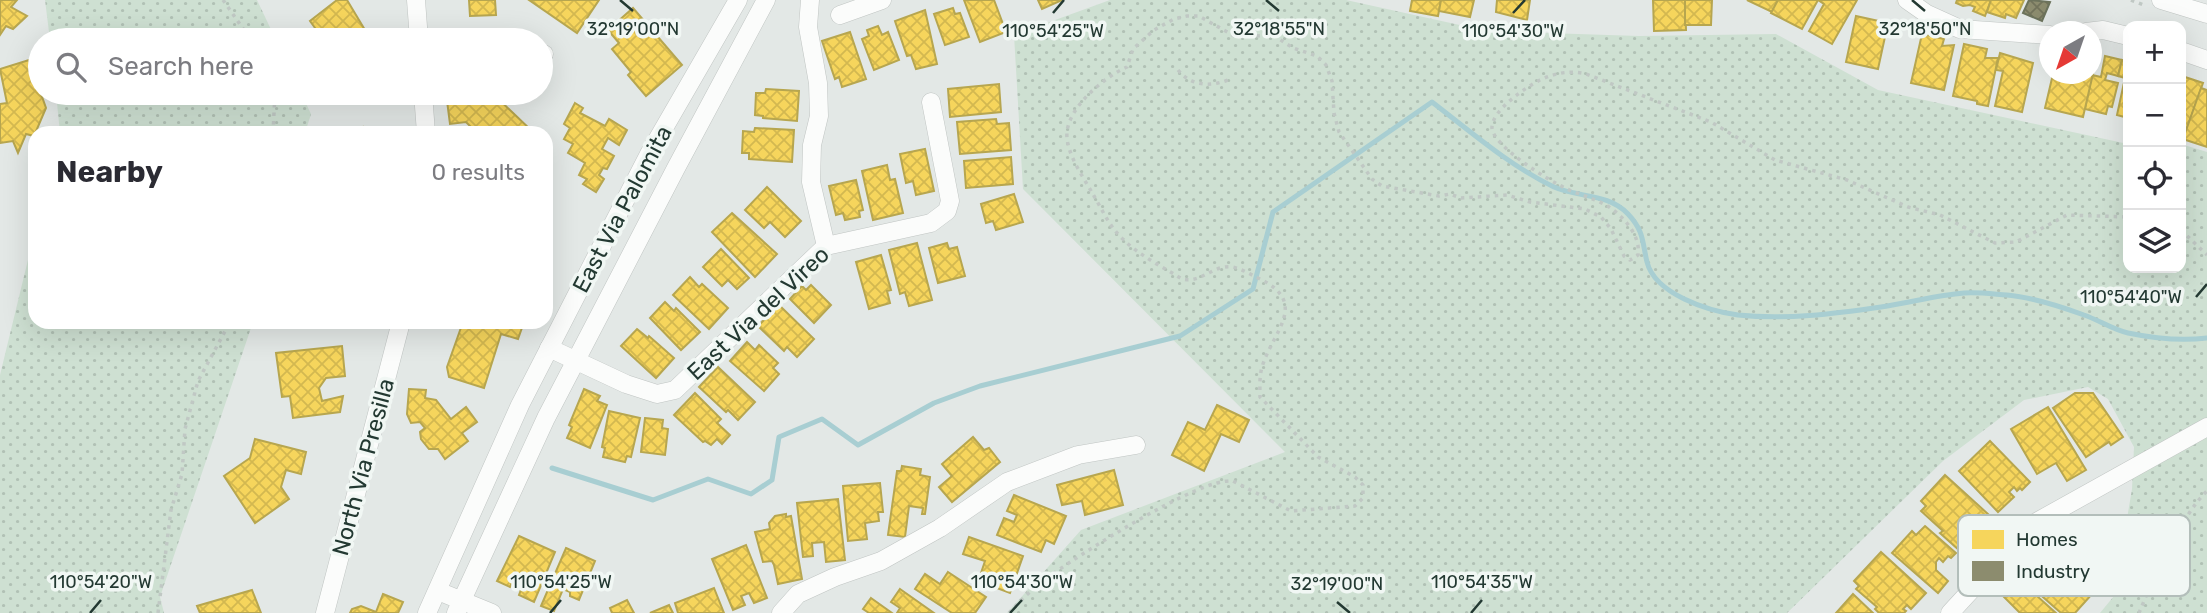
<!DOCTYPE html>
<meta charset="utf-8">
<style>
:root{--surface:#fff;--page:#f2f2f3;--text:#2b2b33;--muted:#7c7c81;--line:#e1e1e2}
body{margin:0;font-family:Rubik,sans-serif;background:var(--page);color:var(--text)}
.controls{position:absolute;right:21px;top:21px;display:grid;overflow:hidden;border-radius:14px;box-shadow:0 7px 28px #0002}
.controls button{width:63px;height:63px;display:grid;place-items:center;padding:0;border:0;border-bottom:2px solid var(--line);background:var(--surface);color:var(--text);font:35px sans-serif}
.compass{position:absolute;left:2039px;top:21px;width:63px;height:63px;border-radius:50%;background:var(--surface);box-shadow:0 7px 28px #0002;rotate:220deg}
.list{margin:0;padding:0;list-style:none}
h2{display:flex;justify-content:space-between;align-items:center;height:91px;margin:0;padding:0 28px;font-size:30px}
h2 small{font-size:23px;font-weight:400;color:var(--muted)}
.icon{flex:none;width:38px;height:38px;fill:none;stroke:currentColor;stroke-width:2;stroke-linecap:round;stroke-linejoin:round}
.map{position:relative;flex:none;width:2207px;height:613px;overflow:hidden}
.search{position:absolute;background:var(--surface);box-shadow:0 7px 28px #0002;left:28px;top:28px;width:525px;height:77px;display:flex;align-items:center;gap:18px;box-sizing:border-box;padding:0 24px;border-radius:38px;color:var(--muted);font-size:26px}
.panel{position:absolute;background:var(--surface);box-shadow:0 7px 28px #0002;left:28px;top:126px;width:525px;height:203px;border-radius:21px}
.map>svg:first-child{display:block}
.grass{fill:url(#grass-dots)}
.homes{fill:url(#homes-cross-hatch);stroke:#b7a64f;stroke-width:2}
.industry{fill:url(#industry-cross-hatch);stroke:#6c735c;stroke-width:2}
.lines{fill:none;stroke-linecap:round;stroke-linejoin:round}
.stream{stroke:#a8ced2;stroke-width:5}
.minor-casing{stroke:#c0c5c3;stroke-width:19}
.path{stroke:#c0c8c4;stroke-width:3.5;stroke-dasharray:3.5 5;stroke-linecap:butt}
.minor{stroke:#fbfcfb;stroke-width:18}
.ticks{fill:none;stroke:#233932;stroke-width:2.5}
.labels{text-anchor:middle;stroke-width:7;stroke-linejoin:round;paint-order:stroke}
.street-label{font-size:23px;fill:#233932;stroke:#f1f7f4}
.key{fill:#f1f7f4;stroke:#b3beba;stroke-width:2}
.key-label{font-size:19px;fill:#233932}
.ticks-label{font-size:18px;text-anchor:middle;fill:#233932;stroke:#f1f7f4;stroke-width:7;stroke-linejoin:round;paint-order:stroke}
</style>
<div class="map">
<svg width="2207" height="613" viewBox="0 0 2207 613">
<defs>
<pattern id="grass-dots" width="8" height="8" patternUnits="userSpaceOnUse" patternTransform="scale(1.75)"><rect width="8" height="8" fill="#cee0d2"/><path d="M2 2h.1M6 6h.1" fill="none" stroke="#b1c1b5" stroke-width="1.8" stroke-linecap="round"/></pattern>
<pattern id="homes-cross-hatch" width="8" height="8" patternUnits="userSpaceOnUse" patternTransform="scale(1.75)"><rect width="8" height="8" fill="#f6d55c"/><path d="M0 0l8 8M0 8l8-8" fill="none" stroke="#d3b850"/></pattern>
<pattern id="industry-cross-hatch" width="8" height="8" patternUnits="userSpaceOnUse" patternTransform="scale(1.75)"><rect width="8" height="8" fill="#8c8c6e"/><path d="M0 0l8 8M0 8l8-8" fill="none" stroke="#72735b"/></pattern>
</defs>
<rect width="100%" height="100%" fill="#e3e8e6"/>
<g class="grass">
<path d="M45 0H257L276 40H50Z"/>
<path d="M1110 0H1346L1487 31 1639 36 1776 34 1878 90 2128 144V268H2181V144L2207 152V613H2100L2114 596 2132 489 2134 447 2108 399 2088 387 2024 400 1943 461 1787 613H1007L1081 530 1285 452 1023 189 1014 35Z"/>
<path d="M56 93H301L311 114 305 133H60Z"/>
<path d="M35 231V322H253L160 597 164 613H0V375Z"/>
</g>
<g class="homes">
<path d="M0 0H17L11 7 27 16 13 29 6 26 0 35Z"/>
<path d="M337 0H347L371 40H330L327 35 323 39 310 21Z"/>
<path d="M469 0H495L496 15 470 16Z"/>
<path d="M529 0H599L577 33Z"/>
<path d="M964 0H994L1006 32 980 42Z"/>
<path d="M1038 0H1062L1042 9Z"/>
<path d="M1412 0H1441L1438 16 1410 11Z"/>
<path d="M1441 0H1474L1470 17 1439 11Z"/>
<path d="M1497 0H1530L1527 20 1496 12Z"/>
<path d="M1653 0H1685L1686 30 1654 31Z"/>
<path d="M1685 0H1712L1711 25H1685Z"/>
<path d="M1747 0H1778L1772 12Z"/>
<path d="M1778 0H1818L1802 29 1771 13Z"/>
<path d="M1857 0 1832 44 1809 31 1824 4 1818 0Z"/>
<path d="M1957 0H1991L1985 16 1973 11 1975 7 1970 5 1963 6 1956 3Z"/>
<path d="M1991 0H2024L2016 18 2006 14 2005 18 1987 12Z"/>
<path d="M633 8 682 65 646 96 628 75 631 72 612 49 619 43 608 30Z"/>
<path d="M953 8 955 14 960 13 969 37 945 45 934 14Z"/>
<path d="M925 10 937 64 916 69 911 55 907 56 895 21Z"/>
<path d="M1856 16 1888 23 1878 69 1846 62Z"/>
<path d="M878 26 882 35 888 32 899 60 874 70 862 39 869 36 867 30Z"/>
<path d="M850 32 866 79 842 87 839 77 835 79 822 41Z"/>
<path d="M1922 34 1944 39 1942 46 1954 45 1944 90 1911 83Z"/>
<path d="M1964 44 1987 49 1985 58H1998L1988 106 1977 104V101L1953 96Z"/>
<path d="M2000 53 2033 63 2022 112 1995 106 2003 71 1996 70Z"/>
<path d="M2105 56 2122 60 2118 76 2107 73 2105 80 2118 83 2112 107 2108 106 2106 114 2085 109 2092 75 2101 77Z"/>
<path d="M29 60 46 108 34 136 26 134 18 153 13 141 0 143V104L7 103 0 69Z"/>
<path d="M2122 60 2128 62V118L2117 115 2125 78 2118 76Z"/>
<path d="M2092 64 2095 65 2083 117 2045 108 2053 74H2092Z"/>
<path d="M2185 77 2203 83 2185 134 2181 132V81L2185 83Z"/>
<path d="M999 84 1001 112 950 117 948 89Z"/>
<path d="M2201 88 2207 90V147L2183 139Z"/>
<path d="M766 89 799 91 797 121 763 118V116L755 115 756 93H765Z"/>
<path d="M446 93H492L534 133H477L466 122 450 124Z"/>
<path d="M575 103 583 108 580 113 605 126 609 119 627 130 619 145 608 138 602 149 614 156 607 169 603 168 599 175 604 179 596 192 583 184 587 179 579 175 585 163 568 153 573 144 564 139 570 128 564 124Z"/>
<path d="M996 119 997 124 1009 123 1011 150 960 154 957 122Z"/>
<path d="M363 127 364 131 374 128 376 133H350L349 130Z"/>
<path d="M755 128 794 130 792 162 749 159V153H742L743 131 754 132Z"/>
<path d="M925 149 934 191 916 195 913 181 906 183 900 154Z"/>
<path d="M1011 157 1013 184 966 188 964 161Z"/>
<path d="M887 165 890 180 895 179 903 213 873 220 862 171Z"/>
<path d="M856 180 863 210 859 211 860 217 845 220 843 213 836 215 829 186Z"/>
<path d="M767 187 801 221 785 237 770 222 764 228 745 210Z"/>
<path d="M1014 194 1023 222 996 230 993 221 986 223 981 204Z"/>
<path d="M732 213 777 254 755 277 712 232Z"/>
<path d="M917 243 932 300 909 306 905 292 900 294 889 250Z"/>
<path d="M947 243 949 249 957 247 965 276 938 283 929 248Z"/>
<path d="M721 249 749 278 737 289 728 280 722 286 703 267Z"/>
<path d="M881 255 891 290 887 291 890 303 869 309 856 262Z"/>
<path d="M690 277 699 287 702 284 728 308 709 329 673 295Z"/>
<path d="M811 285 831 305 814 323 790 299 802 286 806 290Z"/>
<path d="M665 302 674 311 676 308 700 332 681 350 650 318Z"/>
<path d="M779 305 814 339 797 357 787 347 784 351 758 326Z"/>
<path d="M463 322H524L518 339 501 334 484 388 449 377 447 367Z"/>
<path d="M637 329 648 338 649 336 674 358 656 378 621 346Z"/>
<path d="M747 342 755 350 759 345 778 363 773 368 779 374 764 391 730 361Z"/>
<path d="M342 346 345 376 326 378 319 388 322 401 343 396 340 412 293 418 290 396 282 397 276 353Z"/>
<path d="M718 367 755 402 738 420 728 410 726 412 699 387Z"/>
<path d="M409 389 426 390 425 398 436 400 451 419 466 407 477 422 462 433 468 441 445 459 438 449H429L421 439 420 432 425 428 420 422 411 423 407 414Z"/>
<path d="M584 389 600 396 597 401 607 405 590 448 567 438 572 427 569 425Z"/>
<path d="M695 393 721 419 717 423 730 435 722 444 717 439 711 445 705 441 703 442 674 415Z"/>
<path d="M2075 393H2093L2123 437 2111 445 2109 442 2086 457 2053 408Z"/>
<path d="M1217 405 1249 420 1239 442 1221 434 1204 471 1172 455 1188 422 1205 430Z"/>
<path d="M2048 407 2086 470 2067 481 2056 463 2037 474 2011 429Z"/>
<path d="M609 411 640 418 631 457 627 456 625 462 603 457 605 448 602 447Z"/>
<path d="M645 418 663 420 662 428 668 429 665 455 641 452Z"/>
<path d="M973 437 984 450 989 448 1000 462 952 502 939 487 952 476 942 464Z"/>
<path d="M255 439 306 452 301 474 286 470 281 487 289 499 255 523 224 476 250 458Z"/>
<path d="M1990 441 2030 482 2022 490 2020 488 2017 491 2014 487 2009 492 2014 497 1998 512 1959 471Z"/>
<path d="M902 466 921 469 920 475 930 477 925 514H922L923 508 909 506 905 537 888 535 897 471H901Z"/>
<path d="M1114 470 1123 505 1085 515 1082 501 1062 505 1057 485Z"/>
<path d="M1945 475 1988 514 1971 533 1983 544 1969 559 1940 533 1943 531 1921 511 1926 506 1921 501Z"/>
<path d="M880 483 883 512H878L879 521 865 523 867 539 848 541 843 486Z"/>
<path d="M1014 495 1066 516 1054 544 1046 540 1041 552 997 535 1004 518 1014 522 1017 515 1007 511Z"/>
<path d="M838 499 845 560 826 562 824 542 812 543 813 556 803 557 797 503Z"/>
<path d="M786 514V517L791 516 802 579 778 584 774 565 772 561 763 562 755 532 770 529 769 523 775 516Z"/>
<path d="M1925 526 1956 553 1951 558 1948 556 1943 562 1939 558 1936 562V570L1948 581 1938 593 1892 553 1912 531 1916 535Z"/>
<path d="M519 536 555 552 534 602 519 595 525 579 515 575 510 587 497 581Z"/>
<path d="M969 537 1023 556 1010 593 989 585 991 576 981 573 985 561 963 554Z"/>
<path d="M746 545 767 598 754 603 749 593 741 596 745 605 733 610 712 559Z"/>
<path d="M2053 547 2093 583 2087 590 2092 594 2075 613H2061L2026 582 2044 561 2042 559Z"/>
<path d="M566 548 595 561 579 600 570 596V592L563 589 554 611 541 606Z"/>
<path d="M1881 552 1926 593 1911 609 1907 605 1903 609 1906 611 1904 613H1879L1875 609 1877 607 1856 589 1859 586 1854 581Z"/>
<path d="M948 572 986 597 975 613H952L915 589 925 574 940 584Z"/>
<path d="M2018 579 2056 613H2020L2003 596Z"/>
<path d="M714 588 724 613H678L675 603Z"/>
<path d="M900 589 934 613H897L900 608 891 602Z"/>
<path d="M252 590 261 613H200L197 606Z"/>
<path d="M383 594 403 602 398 613H350L352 609 361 606 376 612Z"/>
<path d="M1853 594 1873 613H1836Z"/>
<path d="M871 598 892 613H869L863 609Z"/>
<path d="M627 600 634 613H612L610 608Z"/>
<path d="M669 605 673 613H650Z"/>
</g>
<path class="industry" d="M2029 0 2050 2 2042 21 2023 13Z"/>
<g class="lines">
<path class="stream" d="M552 468 653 500 708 479 751 494 772 480 779 437 822 419 858 445 934 403 980 386 1180 336 1253 289 1273 212 1432 102C1471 132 1510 166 1554 187 1579 198 1608 193 1628 214 1644 231 1642 241 1647 262 1655 294 1708 311 1738 315 1785 320 1834 314 1881 307 1909 303 1937 295 1964 293 1978 292 1993 294 2007 295 2029 297 2062 307 2084 315 2099 320 2113 330 2128 333 2152 338 2183 341 2207 338"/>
<g class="minor-casing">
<g id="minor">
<path d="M416 0 419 40"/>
<path d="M810 0 808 27 818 83 819 116 812 145 811 182 826 246"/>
<path d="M1907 0 1927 14 1960 29 2050 35"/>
<path d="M2161 0 2207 14"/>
<path d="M840 15 882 0"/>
<path d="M2086 32 2103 30 2128 36"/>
<path d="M2181 51 2207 60"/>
<path d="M541 54H544"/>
<path d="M423 93 426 133"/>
<path d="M549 348 626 384 657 394 675 390 826 246 931 223 947 211 950 201 931 102"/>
<path d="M438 591 492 613"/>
<path d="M325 613 401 322"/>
<path d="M427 613 520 405 649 154 738 0"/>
<path d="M456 613 546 418 676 168 766 0"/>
<path d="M781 613 798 594 835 577 881 561 940 528 1007 482 1078 455 1136 445"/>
<path d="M1950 613 2031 525 2207 427"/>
</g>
</g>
<g class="path">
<path d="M223 0 251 40"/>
<path d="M2131 0 2144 5"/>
<path d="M1178 70C1191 86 1210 87 1228 80"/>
<path d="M273 133 275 93"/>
<path d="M2181 230 2207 255"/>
<path d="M158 613 171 510 182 474 185 429 198 381 230 322"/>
<path d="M1009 613C1020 601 1031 590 1044 580 1076 557 1199 477 1233 481L1291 511 1355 506 1363 498V485L1355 477 1318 457 1260 397C1260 386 1259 375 1263 364 1275 329 1309 302 1258 278 1250 274 1242 269 1233 267 1213 264 1201 284 1182 279 1163 267 1140 256 1124 240 1110 228 1103 211 1094 196 1084 178 1069 158 1067 138 1064 110 1104 77 1127 67L1133 49 1154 30 1174 19 1187 16H1199L1236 37 1273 35 1293 48 1317 56 1326 65 1332 81 1334 113 1339 132 1372 179 1382 186 1439 196 1450 194 1461 198 1507 195 1530 202 1585 209 1601 217 1611 229 1624 256 1630 260 1638 255C1641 236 1624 217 1609 207 1595 198 1579 195 1565 188 1548 180 1493 146 1492 128 1491 111 1526 87 1540 80 1555 73 1570 70 1586 74L1711 122 1775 160 1847 180 1908 207 1940 215 1995 243 2016 242 2067 215 2128 217"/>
<path d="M2139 613C2153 579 2181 516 2207 491"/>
</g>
<use href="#minor" class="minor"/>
</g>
<path class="ticks" d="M620 0 633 11M1266 0 1279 11M1912 0 1925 11M1053 13 1064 0M1513 13 1525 0M2196 297 2207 284M1337 602 1350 613M90 613 101 600M550 613 561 600M1010 613 1022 600M1471 613 1482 600"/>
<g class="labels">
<g class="street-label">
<text transform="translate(622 209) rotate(-62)" y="8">East Via Palomita</text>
<text transform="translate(758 313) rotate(-43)" y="8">East Via del Vireo</text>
<text transform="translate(363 467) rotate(-75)" y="8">North Via Presilla</text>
</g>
</g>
<rect x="1958" y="515" width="232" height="81" rx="10" class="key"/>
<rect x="1972" y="530" width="32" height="19" fill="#f6d55c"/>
<rect x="1972" y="561" width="32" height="20" fill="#8c8c6e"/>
<g class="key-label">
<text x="2016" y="546">Homes</text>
<text x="2016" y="578">Industry</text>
</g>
<g class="ticks-label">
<text x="633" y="35">32°19'00"N</text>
<text x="1279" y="35">32°18'55"N</text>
<text x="1925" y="35">32°18'50"N</text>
<text x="1053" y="37">110°54'25"W</text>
<text x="1513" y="37">110°54'30"W</text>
<text x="2131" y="303">110°54'40"W</text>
<text x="101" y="588">110°54'20"W</text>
<text x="561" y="588">110°54'25"W</text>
<text x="1022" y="588">110°54'30"W</text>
<text x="1482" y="588">110°54'35"W</text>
<text x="1337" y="590">32°19'00"N</text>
</g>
</svg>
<div class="controls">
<button>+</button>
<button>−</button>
<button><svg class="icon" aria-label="locate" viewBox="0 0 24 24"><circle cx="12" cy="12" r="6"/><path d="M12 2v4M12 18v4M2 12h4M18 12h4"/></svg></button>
<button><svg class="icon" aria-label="layers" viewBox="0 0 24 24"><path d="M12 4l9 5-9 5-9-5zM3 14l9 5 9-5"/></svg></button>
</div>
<svg class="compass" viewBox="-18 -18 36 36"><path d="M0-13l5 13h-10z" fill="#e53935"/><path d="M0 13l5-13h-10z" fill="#7c7c81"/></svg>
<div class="search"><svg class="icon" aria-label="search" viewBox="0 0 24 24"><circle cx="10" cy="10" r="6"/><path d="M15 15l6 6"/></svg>Search here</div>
<section class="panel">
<h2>Nearby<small>0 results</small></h2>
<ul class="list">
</ul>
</section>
</div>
